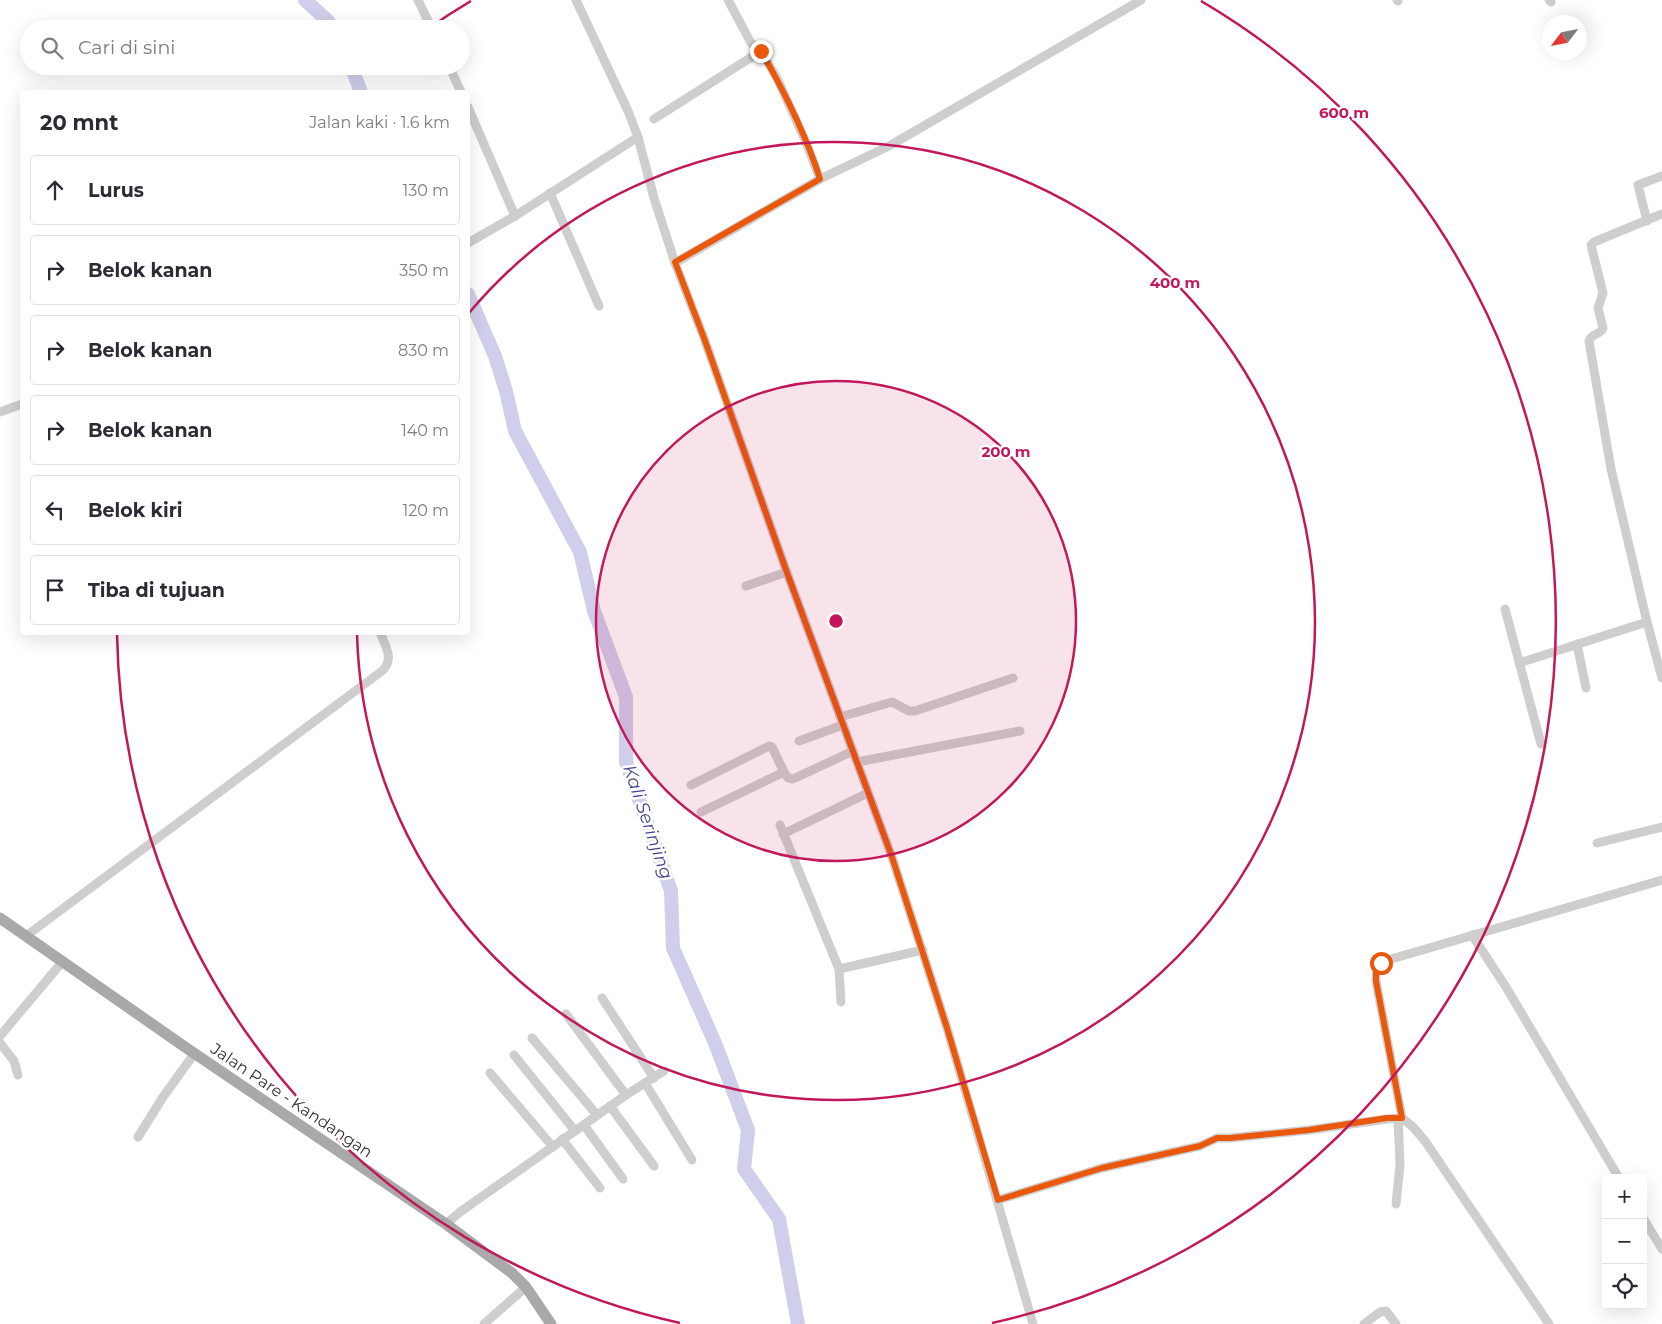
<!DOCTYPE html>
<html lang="id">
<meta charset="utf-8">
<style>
:root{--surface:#fff;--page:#f7f7f7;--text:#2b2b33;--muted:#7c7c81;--line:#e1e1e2}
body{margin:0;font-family:Montserrat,sans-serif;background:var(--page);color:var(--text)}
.controls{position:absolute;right:15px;bottom:15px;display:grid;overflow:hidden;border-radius:5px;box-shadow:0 5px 20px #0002}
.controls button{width:45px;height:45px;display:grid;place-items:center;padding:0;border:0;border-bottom:1px solid var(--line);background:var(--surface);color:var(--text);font:25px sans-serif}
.compass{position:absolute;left:1542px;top:15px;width:45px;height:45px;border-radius:50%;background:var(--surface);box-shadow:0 5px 20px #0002;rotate:238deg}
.stop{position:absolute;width:15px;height:15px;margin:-11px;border:4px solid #ea580c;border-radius:50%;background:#fff}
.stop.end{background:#ea580c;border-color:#fff;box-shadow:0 1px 5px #0008}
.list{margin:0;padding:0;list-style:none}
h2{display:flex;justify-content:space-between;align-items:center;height:65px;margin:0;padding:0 20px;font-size:21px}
h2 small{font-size:16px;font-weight:400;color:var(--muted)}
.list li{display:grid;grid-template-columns:32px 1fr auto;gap:15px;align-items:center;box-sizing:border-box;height:70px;margin:0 10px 10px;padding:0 10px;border:1px solid var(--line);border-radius:5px}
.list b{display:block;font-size:19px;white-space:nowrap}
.list em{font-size:16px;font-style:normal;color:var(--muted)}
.icon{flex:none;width:28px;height:28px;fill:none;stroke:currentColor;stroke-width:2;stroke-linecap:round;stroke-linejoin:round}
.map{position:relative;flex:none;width:1662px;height:1324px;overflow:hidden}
.search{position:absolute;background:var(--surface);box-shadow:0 5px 20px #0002;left:20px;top:20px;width:450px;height:55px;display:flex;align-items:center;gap:12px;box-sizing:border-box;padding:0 18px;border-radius:28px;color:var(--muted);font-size:19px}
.panel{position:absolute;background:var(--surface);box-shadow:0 5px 20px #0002;left:20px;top:90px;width:450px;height:545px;border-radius:5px}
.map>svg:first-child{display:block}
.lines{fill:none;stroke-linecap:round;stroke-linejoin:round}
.river{stroke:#cfcfeb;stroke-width:14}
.minor{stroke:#cecece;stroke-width:9}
.major{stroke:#a9a9a9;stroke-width:11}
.route{stroke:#ea580c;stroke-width:6}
.ring{fill:none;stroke:#c2185b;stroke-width:2.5}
.labels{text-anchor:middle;stroke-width:5;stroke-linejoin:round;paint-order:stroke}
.street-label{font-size:16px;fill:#313131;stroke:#fff}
.water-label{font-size:18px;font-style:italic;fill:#44468f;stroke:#fff}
.centre{fill:#c2185b;stroke:#fff;stroke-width:2.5}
.ring-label{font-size:15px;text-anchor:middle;font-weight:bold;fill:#c2185b;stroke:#fff;stroke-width:5;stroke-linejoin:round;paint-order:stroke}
</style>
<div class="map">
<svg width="1662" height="1324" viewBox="0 0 1662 1324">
<rect width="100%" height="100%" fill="#fff"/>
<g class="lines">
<g class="river">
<path d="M305 0 328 21 332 29"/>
<path d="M351 66 361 92"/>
<path d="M468 294 495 356 506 391 515 431 580 552 594 611 626 697V762L671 891 673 948 715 1043 748 1130 744 1169 779 1219 798 1324"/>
</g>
<g class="minor">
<path d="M418 0 432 29"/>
<path d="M576 0 628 111 638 137 654 198 675 263 704 338 786 570 892 857 947 1028 1033 1324"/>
<path d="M728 0 751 43 761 51 777 78 805 140 820 179"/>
<path d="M1397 0 1398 1"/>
<path d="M1549 0 1551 2"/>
<path d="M449 66 461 92"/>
<path d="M468 107 515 216"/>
<path d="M654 119 761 51"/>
<path d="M550 193 599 306"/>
<path d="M1662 214 1594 242 1591 245 1603 293 1598 308 1603 328C1601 335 1591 333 1589 341L1611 469 1647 622 1662 678"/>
<path d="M1647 221 1638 185 1662 176"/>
<path d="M468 243 515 216 638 137"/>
<path d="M675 263 820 179 891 145 1141 0"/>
<path d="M0 412 22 404"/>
<path d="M746 586 787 572"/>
<path d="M1505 609 1541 744"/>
<path d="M1577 644 1586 688"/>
<path d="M1519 663 1647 622"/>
<path d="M840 717 892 702 909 711H915L1013 678"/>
<path d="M799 741 843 725"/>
<path d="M857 762 1020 731"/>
<path d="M691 785 769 746 772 747 784 772"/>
<path d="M701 812 784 772 788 778 793 779 853 751"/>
<path d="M780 825 839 969 841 1002"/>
<path d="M783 834 868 793"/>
<path d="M1597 843 1662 827"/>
<path d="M1472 935 1506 987 1619 1178"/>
<path d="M26 936 382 671C395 659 385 646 380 632"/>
<path d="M839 969 923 950"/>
<path d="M602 998 654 1078"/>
<path d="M566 1014 626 1095"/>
<path d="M0 1036 63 961"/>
<path d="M532 1038 597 1115"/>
<path d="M0 1043 14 1061 18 1075"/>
<path d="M514 1055 575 1131"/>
<path d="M490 1073 553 1147"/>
<path d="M645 1083 692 1160"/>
<path d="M610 1106 654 1166"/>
<path d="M1402 1118 1376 981C1376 970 1377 964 1388 960L1662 880"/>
<path d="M584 1125 623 1179"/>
<path d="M138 1137 163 1097 194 1054"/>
<path d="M562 1139 600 1188"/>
<path d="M998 1200 1102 1168 1200 1146 1217 1138H1230L1309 1130 1387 1119 1402 1118 1413 1127 1425 1141 1549 1324"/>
<path d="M1396 1204 1400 1165 1398 1118"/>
<path d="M1643 1218 1662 1249"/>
<path d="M446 1224 460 1212 626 1095 664 1071"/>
<path d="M484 1324 526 1287"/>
<path d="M1364 1324 1380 1312 1386 1311 1396 1324"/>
</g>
<path class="major" d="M0 918 185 1047 446 1224 512 1273 526 1287 551 1324"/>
</g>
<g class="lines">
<path class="route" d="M761 51C784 91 806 135 820 179L675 262 704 338 786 570 892 857 947 1028 998 1200 1102 1168 1200 1146 1217 1138H1230L1309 1130 1387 1118H1402L1376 981V969L1381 963"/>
</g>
<circle cx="836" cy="621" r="240" fill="#c2185b" fill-opacity=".12"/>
<g class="ring">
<circle cx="836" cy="621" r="240"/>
<path d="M469 313A479 479 0 1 1 357 634"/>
<path d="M680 1323A719 719 0 0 1 117 634M429 28A719 719 0 0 1 471 1M1201 1A719 719 0 0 1 992 1323"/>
</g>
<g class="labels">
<g class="street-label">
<text transform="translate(292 1100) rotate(34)" y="6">Jalan Pare - Kandangan</text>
</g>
<g class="water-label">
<text transform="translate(648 822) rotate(71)" y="6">Kali Serinjing</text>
</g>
</g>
<circle cx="836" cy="621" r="8" class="centre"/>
<g class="ring-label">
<text x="1344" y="118">600 m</text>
<text x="1175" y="288">400 m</text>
<text x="1006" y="457">200 m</text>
</g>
</svg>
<div class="controls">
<button>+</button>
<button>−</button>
<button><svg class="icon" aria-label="locate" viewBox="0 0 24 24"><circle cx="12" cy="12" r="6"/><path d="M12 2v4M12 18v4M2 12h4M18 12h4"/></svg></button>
</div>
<svg class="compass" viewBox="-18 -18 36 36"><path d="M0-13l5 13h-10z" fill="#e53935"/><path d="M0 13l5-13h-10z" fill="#7c7c81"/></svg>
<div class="stop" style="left:1381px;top:963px"></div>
<div class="stop end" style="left:761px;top:51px"></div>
<div class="search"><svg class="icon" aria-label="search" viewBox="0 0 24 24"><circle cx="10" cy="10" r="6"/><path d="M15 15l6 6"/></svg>Cari di sini</div>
<section class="panel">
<h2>20 mnt<small>Jalan kaki · 1.6 km</small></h2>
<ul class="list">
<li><svg class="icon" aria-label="ahead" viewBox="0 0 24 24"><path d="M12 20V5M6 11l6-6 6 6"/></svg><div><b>Lurus</b></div><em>130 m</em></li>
<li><svg class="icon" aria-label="right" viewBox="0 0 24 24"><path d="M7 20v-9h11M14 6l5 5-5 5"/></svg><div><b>Belok kanan</b></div><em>350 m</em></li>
<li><svg class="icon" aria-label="right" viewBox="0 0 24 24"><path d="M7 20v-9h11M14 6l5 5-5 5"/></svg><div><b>Belok kanan</b></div><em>830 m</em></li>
<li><svg class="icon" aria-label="right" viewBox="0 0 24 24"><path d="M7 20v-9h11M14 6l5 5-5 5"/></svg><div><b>Belok kanan</b></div><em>140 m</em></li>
<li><svg class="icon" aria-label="left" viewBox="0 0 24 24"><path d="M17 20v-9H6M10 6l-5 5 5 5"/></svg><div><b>Belok kiri</b></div><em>120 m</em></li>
<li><svg class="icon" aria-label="arrive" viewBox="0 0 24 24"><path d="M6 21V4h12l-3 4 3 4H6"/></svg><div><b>Tiba di tujuan</b></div></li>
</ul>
</section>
</div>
